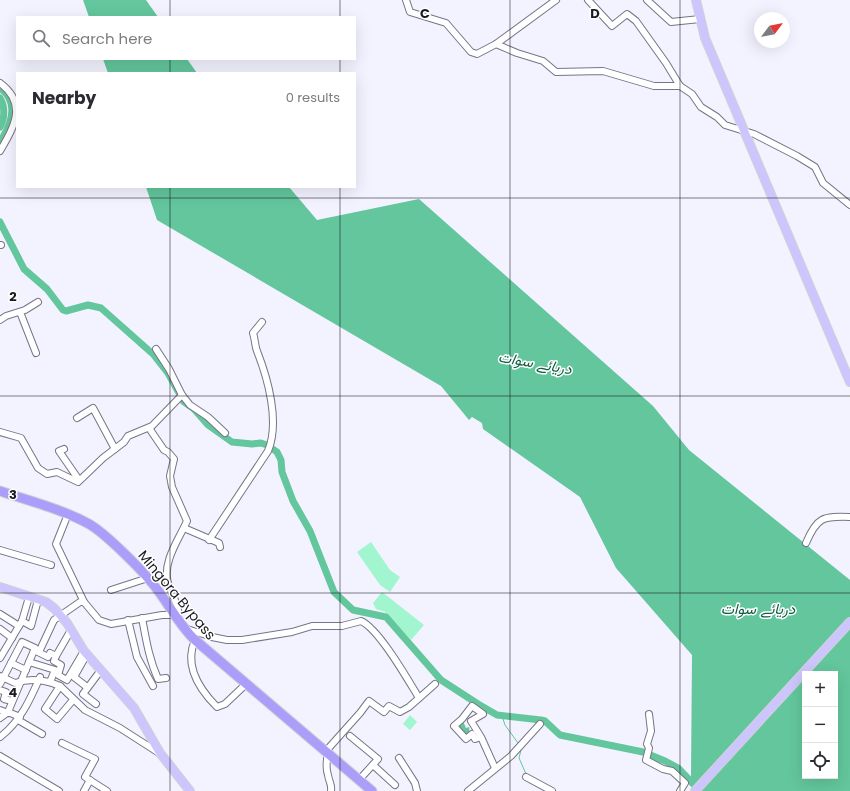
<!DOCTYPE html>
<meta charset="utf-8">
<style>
:root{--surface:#fff;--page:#f7f7f7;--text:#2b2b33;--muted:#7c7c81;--line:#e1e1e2}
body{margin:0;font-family:Poppins,Vazirmatn,sans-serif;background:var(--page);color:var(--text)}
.controls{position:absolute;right:12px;bottom:12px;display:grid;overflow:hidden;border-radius:0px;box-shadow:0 4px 16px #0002}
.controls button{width:36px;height:36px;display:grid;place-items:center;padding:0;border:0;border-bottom:1px solid var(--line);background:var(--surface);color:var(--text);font:20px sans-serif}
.compass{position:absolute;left:754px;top:12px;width:36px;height:36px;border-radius:50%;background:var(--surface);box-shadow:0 4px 16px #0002;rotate:58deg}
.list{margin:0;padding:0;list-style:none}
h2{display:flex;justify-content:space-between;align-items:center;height:52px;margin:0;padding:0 16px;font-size:17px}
h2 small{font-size:13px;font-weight:400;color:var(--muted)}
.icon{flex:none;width:22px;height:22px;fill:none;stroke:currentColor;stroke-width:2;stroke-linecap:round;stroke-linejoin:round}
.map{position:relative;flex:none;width:850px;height:791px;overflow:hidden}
.search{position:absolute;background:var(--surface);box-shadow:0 4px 16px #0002;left:16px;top:16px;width:340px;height:44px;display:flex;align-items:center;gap:10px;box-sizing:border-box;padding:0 14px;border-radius:0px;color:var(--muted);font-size:15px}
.panel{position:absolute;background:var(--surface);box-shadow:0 4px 16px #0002;left:16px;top:72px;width:340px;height:116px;border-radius:0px}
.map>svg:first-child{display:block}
.green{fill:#a2f6cf}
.water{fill:#63c69c;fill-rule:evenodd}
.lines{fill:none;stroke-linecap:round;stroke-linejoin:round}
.stream{stroke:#63c69c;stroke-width:1}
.river{stroke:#63c69c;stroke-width:7}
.minor-casing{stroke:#767588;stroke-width:8}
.major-casing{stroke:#d1d1d3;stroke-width:10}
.highway-casing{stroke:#d1d1d3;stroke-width:11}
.minor{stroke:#fff;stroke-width:6}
.major{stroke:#cdc5fd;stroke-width:8}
.highway{stroke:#ab9efb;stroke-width:9}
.grid{fill:none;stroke:#1a1a21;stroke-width:1;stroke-opacity:0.55}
.labels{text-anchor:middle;stroke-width:3;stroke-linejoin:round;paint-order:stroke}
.street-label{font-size:14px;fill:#1a1a21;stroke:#fff}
.water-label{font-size:15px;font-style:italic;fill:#105e43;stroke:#fff}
.grid-label{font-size:13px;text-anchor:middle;font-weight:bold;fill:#1a1a21;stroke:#fff;stroke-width:3;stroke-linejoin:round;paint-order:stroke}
</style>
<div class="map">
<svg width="850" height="791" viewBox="0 0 850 791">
<rect width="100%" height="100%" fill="#f3f2ff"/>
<g class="green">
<path d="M371 542 390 570 400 577 390 592 380 585 357 552Z"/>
<path d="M382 592 424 625 411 640 385 612 376 609 373 603Z"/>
<path d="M410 715 417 722 410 730 403 724Z"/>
</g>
<g class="water">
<path d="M83 0H146L158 17H89Z"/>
<path d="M103 59H187L197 73H108Z"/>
<path d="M146 187H289L317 220 419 199 653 406 689 450 850 580V791H700L691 777 692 655 616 568 580 497 483 429 482 423 472 417 469 420 441 386 157 220ZM805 674H835V776H805Z"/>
<path d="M463 721 466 728 469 727 470 735 466 737 457 725Z"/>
</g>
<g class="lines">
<g class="stream">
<path d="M502 716 505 725 518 743"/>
<path d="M521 750 519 758 526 774"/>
</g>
<g class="river">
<path d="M0 88C20 102 11 125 0 142"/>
<path d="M0 98C5 106 5 118 0 127"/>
<path d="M0 222 24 269 47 289 63 310 66 311 88 305 101 308 154 355 168 373 184 402 194 409 208 425 232 442 252 444 261 443 267 445 277 452 281 460 282 472 293 501 310 531 334 592 353 610 386 617 441 680 478 704 497 715 541 720 545 721 560 735 643 752 665 761 678 768 700 791"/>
</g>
<g class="minor-casing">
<g id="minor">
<path d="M406 0 410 12 446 23 471 52 477 54 496 44 556 0"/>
<path d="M588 0 612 26 627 14 636 21 666 63 680 86 692 94 701 107 717 117 725 125 754 134 797 156 815 167 823 183 850 205"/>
<path d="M647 0 671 22 700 19"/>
<path d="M496 44 517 53 543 61 556 72 603 71 654 86H680"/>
<path d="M0 83C28 104 14 127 0 151"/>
<path d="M0 245H1"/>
<path d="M20 312 36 353"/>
<path d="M0 320 6 316 25 310 38 302"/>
<path d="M156 349 169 369 182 395 190 405 208 417 225 433"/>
<path d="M77 418 93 408 115 449"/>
<path d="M0 432 21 438 38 468 47 474 57 472 78 482 103 458 124 442 128 436 152 426 182 395"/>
<path d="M64 449 59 451 79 480"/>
<path d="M68 514 56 544 84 602"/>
<path d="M184 528 219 543 220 547"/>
<path d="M209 540 268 451C280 422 268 379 257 351 255 346 255 339 253 333L262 322"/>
<path d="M806 543C817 517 823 516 850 517"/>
<path d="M0 550 51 565"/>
<path d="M111 590 148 578"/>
<path d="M0 614 19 626"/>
<path d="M142 618C146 639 149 659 158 679L166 678"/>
<path d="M128 620 137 657 153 686"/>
<path d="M22 621 31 626 38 600"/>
<path d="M184 628 212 637 227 640H242L292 632 312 626H342L361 621C379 629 408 680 419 698"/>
<path d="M0 629 12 638"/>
<path d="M195 640C184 665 199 689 217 707L225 704 245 685"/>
<path d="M36 651 48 657 50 653 56 656 54 661 61 665 58 675 67 680 84 651"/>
<path d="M39 652 54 620 80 602H84L99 620 111 624 162 615H174L178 610C176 600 171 592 168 583 162 562 179 539 187 521L172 487 170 476 174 459 168 452 164 450 149 428"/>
<path d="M87 654 74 677 87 687"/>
<path d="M56 656 71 630"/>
<path d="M0 658 22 621 29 597"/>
<path d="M29 662 55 670 50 682"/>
<path d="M11 663 22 642 35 648 8 712 20 717"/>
<path d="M0 676 15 683C30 678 44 679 60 686"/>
<path d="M0 684 11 663 26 670"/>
<path d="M0 690 6 692 4 699 12 701"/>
<path d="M73 700 57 719 45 709 60 686 85 710 120 728 159 753"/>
<path d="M96 704 83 694 101 670"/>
<path d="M0 710 8 713"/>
<path d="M649 714 651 731 647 744 649 748 646 760 663 769 672 771 685 783 680 791"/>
<path d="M0 718 8 712"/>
<path d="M18 720 42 734"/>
<path d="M350 736 378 759 359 780"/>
<path d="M0 737C20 722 30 700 40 677"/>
<path d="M481 737 471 721 483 714 472 706 462 719 454 726 466 739 472 734 475 739 481 737 495 768"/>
<path d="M62 743 95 759 85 777 107 791"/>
<path d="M326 751 360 713 369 701 384 712 389 706 400 712 409 707 435 684"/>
<path d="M328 752C327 760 325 767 328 775 329 782 332 784 331 791"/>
<path d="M0 756 59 791"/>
<path d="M399 758 415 783 417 791"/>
<path d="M373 765 395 785"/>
<path d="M526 777 552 791"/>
<path d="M84 791 90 780"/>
<path d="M468 791 511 756 540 724"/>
</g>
</g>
<g class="major-casing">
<g id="major">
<path d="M696 0 705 38 850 382"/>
<path d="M0 587 46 602 55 609 67 623 84 651 134 708 160 753 190 791"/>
<path d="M695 791 850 622"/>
</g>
</g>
<g class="highway-casing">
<path id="highway" d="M0 491C29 501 62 509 89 524 105 533 141 569 153 584 168 602 178 624 195 640L372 791"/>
</g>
<use href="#minor" class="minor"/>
<use href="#major" class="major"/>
<use href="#highway" class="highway"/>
</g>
<path class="grid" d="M170 0V17M340 0V17M510 0V791M680 0V791M170 59V73M340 59V73M170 187V791M340 187V791M0 198H850M0 396H850M0 593H850"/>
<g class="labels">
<g class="street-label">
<text transform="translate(177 595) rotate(50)" y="5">Mingora Bypass</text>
</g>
<g class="water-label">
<text transform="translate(535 363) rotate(10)" y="5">دریائے سوات</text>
<text x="758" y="614">دریائے سوات</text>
</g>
</g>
<g class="grid-label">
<text x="425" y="18">C</text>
<text x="595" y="18">D</text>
<text x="13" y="301">2</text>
<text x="13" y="499">3</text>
<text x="13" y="697">4</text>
</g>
</svg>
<div class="controls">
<button>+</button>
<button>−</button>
<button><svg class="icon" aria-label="locate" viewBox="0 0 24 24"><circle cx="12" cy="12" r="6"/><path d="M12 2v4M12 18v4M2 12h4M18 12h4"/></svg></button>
</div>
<svg class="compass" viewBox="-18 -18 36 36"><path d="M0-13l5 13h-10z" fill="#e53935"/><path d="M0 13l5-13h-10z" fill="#7c7c81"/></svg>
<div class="search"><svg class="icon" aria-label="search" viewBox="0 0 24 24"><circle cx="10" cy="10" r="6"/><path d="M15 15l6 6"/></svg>Search here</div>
<section class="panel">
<h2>Nearby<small>0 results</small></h2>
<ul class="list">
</ul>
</section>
</div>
